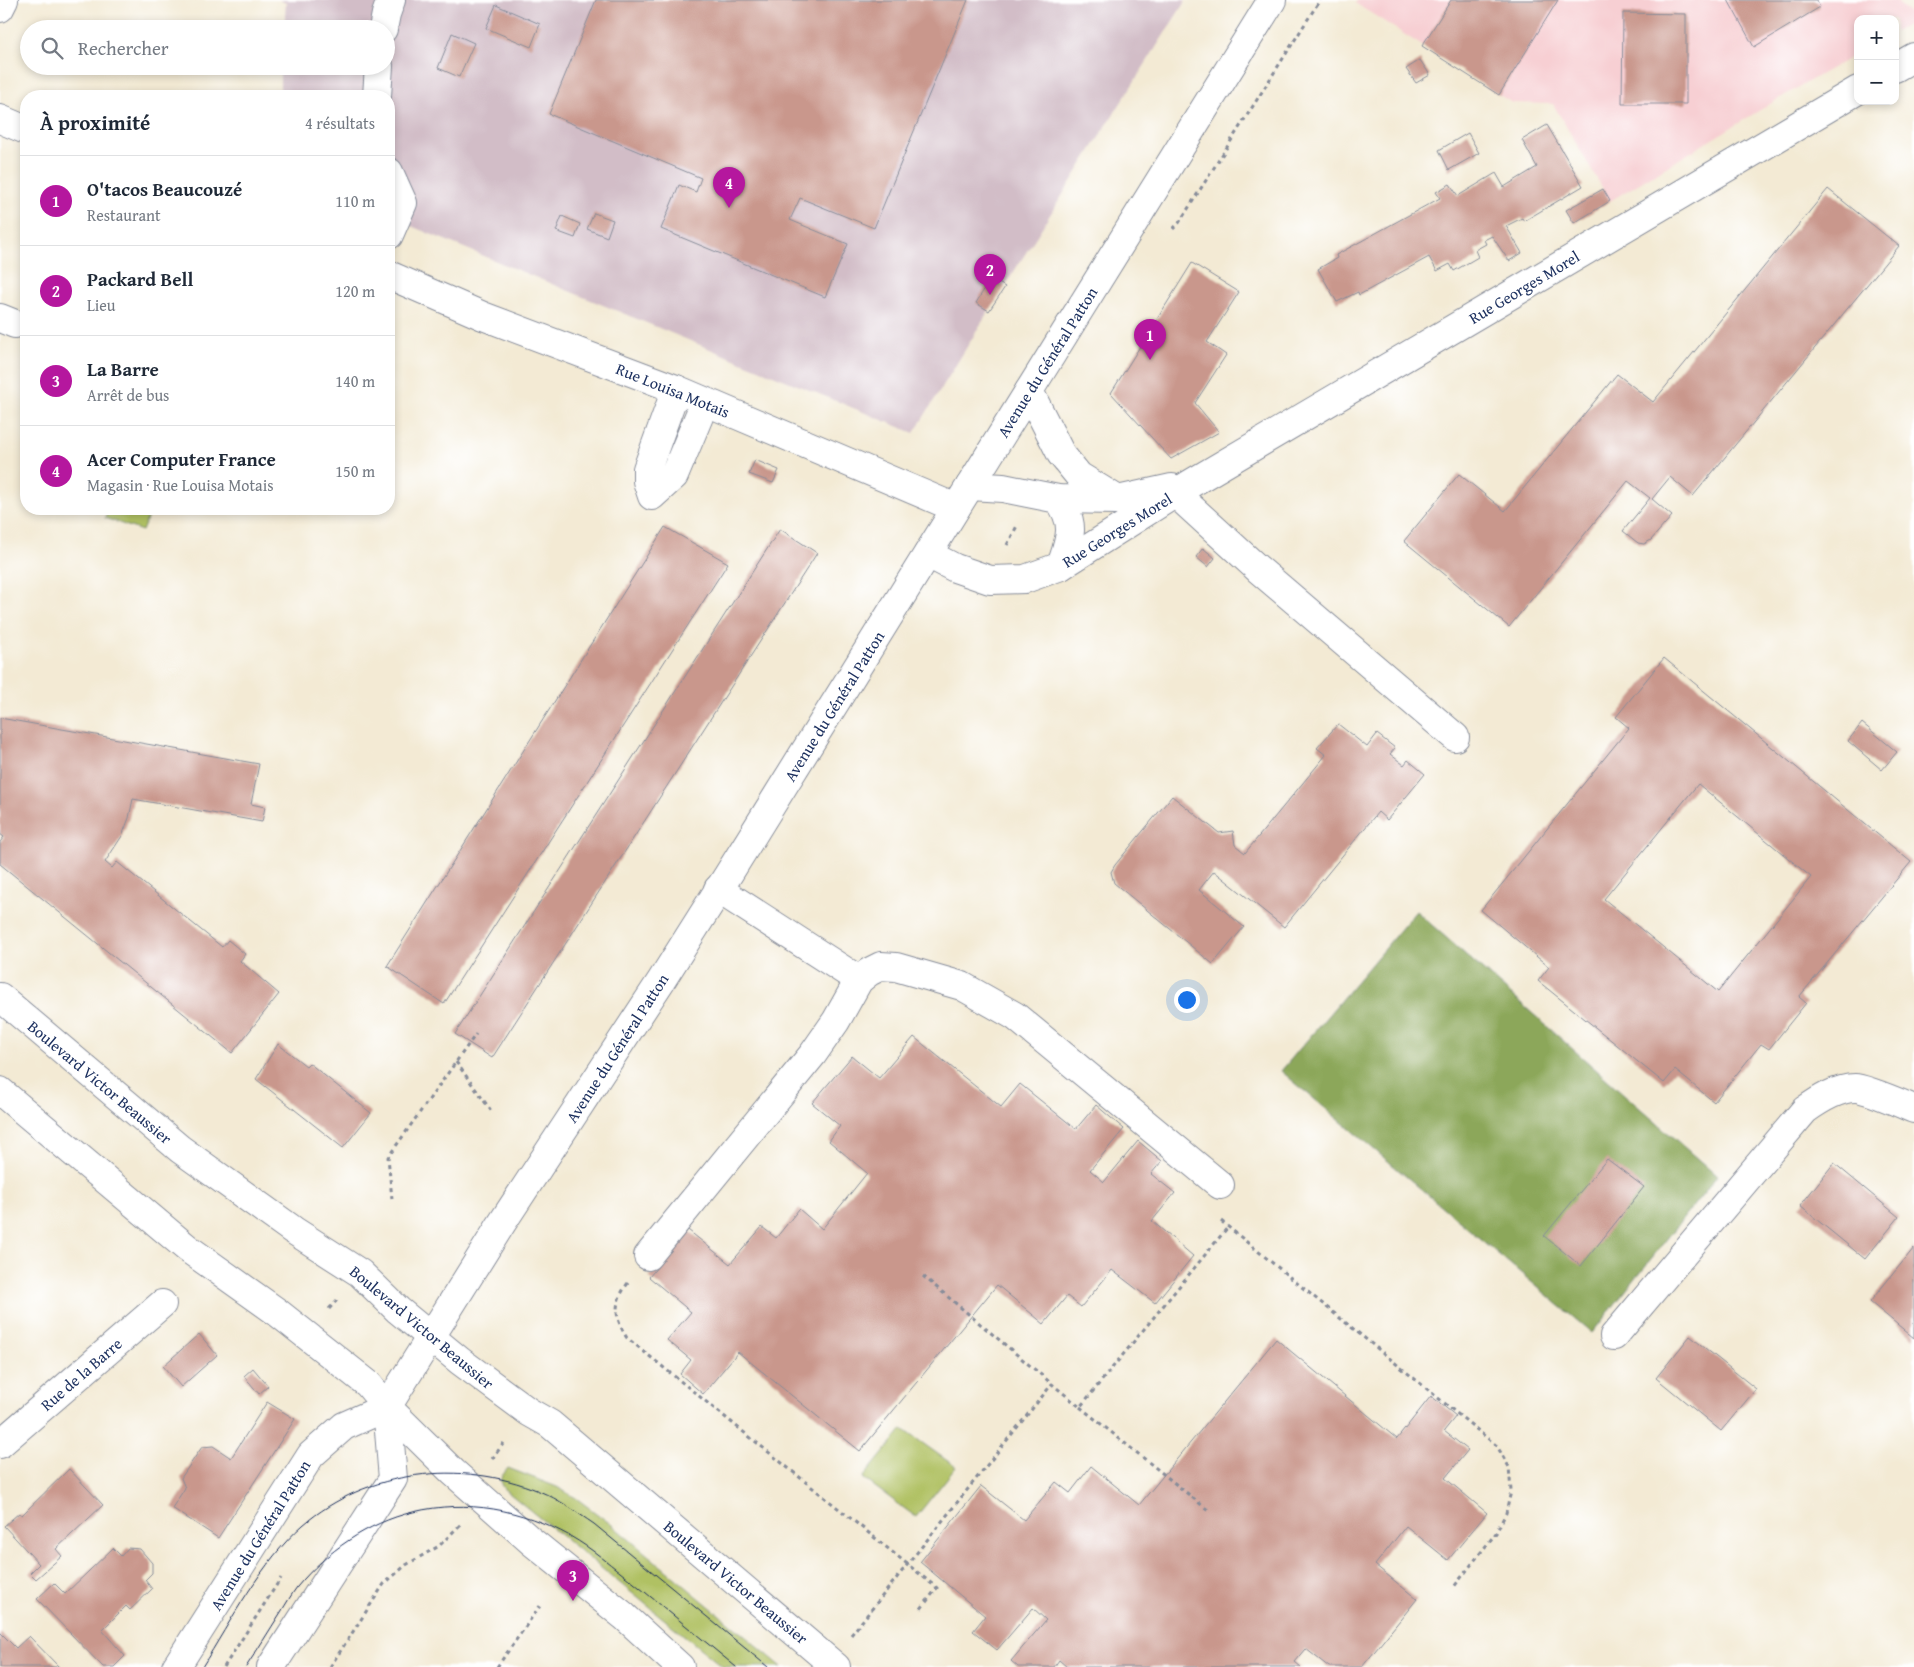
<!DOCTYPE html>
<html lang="fr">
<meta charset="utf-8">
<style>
:root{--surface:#fff;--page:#f6f6f7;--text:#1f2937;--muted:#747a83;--line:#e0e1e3;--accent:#b5179e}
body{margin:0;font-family:"Gentium Book Plus",serif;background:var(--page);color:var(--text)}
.controls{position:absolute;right:15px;top:15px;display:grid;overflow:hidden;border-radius:10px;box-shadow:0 2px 8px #0003}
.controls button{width:45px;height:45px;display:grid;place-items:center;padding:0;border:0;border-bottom:1px solid var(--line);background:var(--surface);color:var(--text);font:25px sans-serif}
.you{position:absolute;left:1186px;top:999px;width:18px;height:18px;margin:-12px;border:4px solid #fff;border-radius:50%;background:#1a73e8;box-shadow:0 0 0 8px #1a73e833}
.badge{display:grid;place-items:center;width:32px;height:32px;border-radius:50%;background:var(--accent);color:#fff;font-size:16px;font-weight:700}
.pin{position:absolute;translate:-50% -41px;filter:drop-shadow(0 1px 2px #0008)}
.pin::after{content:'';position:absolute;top:26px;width:18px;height:15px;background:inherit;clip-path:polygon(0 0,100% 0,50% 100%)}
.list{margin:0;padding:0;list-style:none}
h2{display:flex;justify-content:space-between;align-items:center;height:65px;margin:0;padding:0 20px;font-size:21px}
h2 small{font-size:16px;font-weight:400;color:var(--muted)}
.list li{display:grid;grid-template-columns:32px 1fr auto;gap:15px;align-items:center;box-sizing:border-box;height:90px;padding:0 20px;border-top:1px solid var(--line)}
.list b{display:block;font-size:19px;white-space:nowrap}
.list p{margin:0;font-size:16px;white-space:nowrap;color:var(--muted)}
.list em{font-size:16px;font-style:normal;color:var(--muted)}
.icon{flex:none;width:28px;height:28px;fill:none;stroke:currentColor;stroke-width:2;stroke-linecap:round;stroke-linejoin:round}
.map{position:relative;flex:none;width:1914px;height:1667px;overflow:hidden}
.search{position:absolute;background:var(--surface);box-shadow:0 2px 8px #0003;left:20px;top:20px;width:375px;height:55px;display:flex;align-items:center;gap:12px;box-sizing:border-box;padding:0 18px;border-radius:28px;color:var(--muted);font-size:19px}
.panel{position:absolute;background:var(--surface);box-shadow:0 2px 8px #0003;left:20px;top:90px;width:375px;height:425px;border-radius:20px}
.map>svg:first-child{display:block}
.built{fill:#f7cfd3}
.industrial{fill:#d2bdc7}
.green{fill:#b0c164;stroke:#667861}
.forest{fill:#8ca75a;stroke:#546b5c}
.building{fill:#c9978c;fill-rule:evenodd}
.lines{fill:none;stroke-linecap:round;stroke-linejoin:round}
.minor-casing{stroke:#878c99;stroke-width:30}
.path{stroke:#878c99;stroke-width:3;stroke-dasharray:4 4;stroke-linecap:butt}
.minor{stroke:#fff;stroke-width:28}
.tram{stroke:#1b2f5e;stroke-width:1}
.labels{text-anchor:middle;stroke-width:5;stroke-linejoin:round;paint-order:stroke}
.street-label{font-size:16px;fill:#1b2f5e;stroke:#fff}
</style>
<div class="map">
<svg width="1914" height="1667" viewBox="0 0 1914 1667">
<rect width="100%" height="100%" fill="#fff"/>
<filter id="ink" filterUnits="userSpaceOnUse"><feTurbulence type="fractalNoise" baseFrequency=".02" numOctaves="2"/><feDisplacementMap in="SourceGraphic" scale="10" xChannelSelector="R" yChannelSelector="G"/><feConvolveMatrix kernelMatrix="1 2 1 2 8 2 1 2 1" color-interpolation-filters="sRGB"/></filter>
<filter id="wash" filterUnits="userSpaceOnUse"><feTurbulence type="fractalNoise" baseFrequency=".0096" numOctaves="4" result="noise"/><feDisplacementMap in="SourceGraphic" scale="20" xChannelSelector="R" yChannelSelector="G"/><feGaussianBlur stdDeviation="1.12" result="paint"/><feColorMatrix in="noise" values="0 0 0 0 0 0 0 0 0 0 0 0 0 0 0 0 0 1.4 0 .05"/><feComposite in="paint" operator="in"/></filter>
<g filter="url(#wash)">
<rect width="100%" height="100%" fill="#f3ead4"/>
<path class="built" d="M1358 0H1897L1900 5 1912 14 1914 21 1895 32V19H1858V53L1780 98 1610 201 1553 104 1512 103 1355 3Z"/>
<path class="industrial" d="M279 0H1186L989 311 914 433 389 217V96H280V66H386V29H284L286 3Z"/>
<g class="green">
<path d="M109 509H151L142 531 105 518Z"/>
<path d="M903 1429 956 1467 916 1517 863 1478Z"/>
<path d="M508 1468 557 1487 576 1498 612 1525 782 1667H723L504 1489C497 1480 502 1476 508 1468Z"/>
</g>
<path class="forest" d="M1416 911 1717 1176 1592 1333 1281 1071Z"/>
<g id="blocks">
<g class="building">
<path d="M596 0H968L874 228 800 198 790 220 848 244 825 297 661 229 679 185 696 192 701 178 549 114Z"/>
<path d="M1451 0H1558L1499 95 1422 46Z"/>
<path d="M1728 0H1816L1820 7 1754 47Z"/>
<path d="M496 5 540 24 531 47 486 28Z"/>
<path d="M1623 13 1686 14V104H1622Z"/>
<path d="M452 33 474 43 459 77 438 68Z"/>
<path d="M1420 60 1430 75 1416 83 1406 69Z"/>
<path d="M1547 125 1583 186 1524 221 1522 218 1506 226 1522 253 1509 261 1492 236 1484 240 1486 244 1475 250 1478 257 1454 271 1450 264 1437 271 1429 257 1359 295 1358 292 1337 302 1318 269 1337 258 1336 255 1440 198 1436 192 1450 184 1458 196 1496 173 1504 187 1537 167 1522 140Z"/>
<path d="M1468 133 1479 153 1449 170 1439 150Z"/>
<path d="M1603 189 1610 201 1574 223 1566 210Z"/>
<path d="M1828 189 1899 246 1693 496 1670 477 1652 499 1672 516 1651 540 1644 544 1638 543 1623 531 1650 498 1628 481 1509 627 1404 541 1459 474 1505 511 1617 374 1653 402Z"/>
<path d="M594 213 613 220 607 237 587 229Z"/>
<path d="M562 216 580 224 575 238 556 231Z"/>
<path d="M1192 263 1239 292 1207 342 1226 355 1195 403 1219 432 1171 459 1111 393Z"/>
<path d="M991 278 1005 287 989 311 976 303Z"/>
<path d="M755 460 779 470 773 483 749 474Z"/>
<path d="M665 527 728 563 444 1004 387 966Z"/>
<path d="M780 529 817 553 492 1058 455 1034Z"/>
<path d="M1203 548 1215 558 1208 567 1196 557Z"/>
<path d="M1664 658 1911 862 1799 997 1806 1003 1769 1049 1761 1044 1714 1102 1675 1070 1664 1083 1538 981 1549 967 1481 910 1629 728 1616 717ZM1698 784 1811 877 1718 992 1604 899Z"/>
<path d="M0 718 259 764 251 804 265 807 262 822 133 799 129 818 122 836 105 862 112 868 117 862 222 947 228 940 245 954 240 961 279 994 232 1053 0 864V842L4 837 0 834Z"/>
<path d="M1862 723 1897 752 1882 770 1848 741Z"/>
<path d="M1338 724 1367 747 1377 734 1395 748 1390 754 1404 765 1408 760 1425 774 1387 820 1378 812 1284 927 1214 871 1199 890 1244 927 1213 964 1114 883 1111 872 1115 865 1172 796 1219 833 1233 831 1235 845 1245 853 1326 755 1317 748Z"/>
<path d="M914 1037 1001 1107 1020 1084 1076 1129 1096 1105 1124 1129 1090 1170 1104 1182 1138 1141 1162 1161 1151 1174 1175 1193 1152 1221 1193 1256 1155 1303 1112 1270 1081 1307 1067 1296 1044 1324 997 1285 860 1451 738 1352 703 1394 680 1374 691 1360 667 1340 691 1312 649 1277 688 1230 730 1264 762 1227 776 1238 799 1209 822 1229 867 1173 829 1141 840 1126 812 1103 852 1056 879 1078Z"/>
<path d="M278 1044 306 1066 309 1063 371 1113 343 1148 256 1079Z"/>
<path d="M1607 1159 1644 1187 1581 1266 1544 1236Z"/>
<path d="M1834 1163 1899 1217 1865 1259 1800 1206Z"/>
<path d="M1914 1248V1338L1870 1302Z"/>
<path d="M199 1334 217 1355 181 1387 163 1366Z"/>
<path d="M1690 1336 1756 1389 1721 1431 1656 1378Z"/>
<path d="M1276 1339 1397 1439 1431 1396 1456 1416 1444 1431 1468 1450 1445 1478 1487 1513 1448 1560 1406 1526 1375 1565 1417 1599 1362 1667H1329L1306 1649 1295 1662 1301 1667H1067L1059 1660 1054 1667H1018L1011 1661 1046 1620 1033 1608 997 1650 973 1631 985 1616 920 1562 981 1486 1024 1520 1056 1482 1070 1493 1091 1466 1139 1505Z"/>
<path d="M253 1368 268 1386 259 1394 244 1376Z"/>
<path d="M267 1402 295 1419 218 1538 172 1508 185 1488 181 1478 202 1447 213 1446 231 1458Z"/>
<path d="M69 1469 103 1505 56 1549 62 1556 36 1579 30 1573 39 1564 4 1526 19 1513 22 1515Z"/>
<path d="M113 1548 121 1556 128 1548 140 1549 152 1563V1573L145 1580 152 1589 130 1610 126 1606 102 1630 125 1656 114 1667H103L37 1599 54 1583 65 1594Z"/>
<path d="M0 1632 16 1648 29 1636 59 1667H0Z"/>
</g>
</g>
</g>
<g filter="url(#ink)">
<use href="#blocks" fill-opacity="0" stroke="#878c99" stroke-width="1"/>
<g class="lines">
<g class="minor-casing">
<g id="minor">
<path d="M0 8 4 0"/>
<path d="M383 29 386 14 391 0"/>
<path d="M1895 68 1914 57"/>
<path d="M377 96 379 66"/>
<path d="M0 119 26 130"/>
<path d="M389 172 403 203 389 235"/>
<path d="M389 275 483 316 676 389 956 508"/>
<path d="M0 318 15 324"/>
<path d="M676 389 647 469V481L652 496 674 476 705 402"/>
<path d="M1029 391 1061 454 1079 476 1118 500"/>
<path d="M970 486 1003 488 1058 499 1118 500 1172 488"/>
<path d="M1176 494 1258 569 1455 737"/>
<path d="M1058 499C1077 524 1070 539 1061 566"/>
<path d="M928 554 955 568 990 580 1025 579 1061 566 1190 484 1858 90"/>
<path d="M718 889 859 980"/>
<path d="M0 997 180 1149 293 1230 360 1273 398 1310 460 1361 529 1412 550 1424 836 1667"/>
<path d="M0 1091 187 1248 277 1312 368 1384 387 1407 453 1472 531 1541 624 1616 680 1667"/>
<path d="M648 1256 813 1054 836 1021 859 980 869 972 881 966 896 967 962 986 1015 1016 1220 1185"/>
<path d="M1614 1336 1805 1110C1819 1100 1837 1088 1855 1088 1865 1088 1902 1104 1914 1109"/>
<path d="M0 1444 162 1304"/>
<path d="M176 1667 311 1455 344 1426 387 1407 502 1223 661 981 728 875 1272 0"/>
<path d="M271 1667 393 1479 387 1407"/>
</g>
</g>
<g class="path">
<path d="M1173 229 1179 223 1320 0"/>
<path d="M1007 545 1017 526"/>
<path d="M456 1062 492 1112"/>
<path d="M392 1199 388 1157 476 1034"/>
<path d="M1221 1221 1497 1446 1509 1467 1511 1491 1506 1513 1496 1533 1453 1588"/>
<path d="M923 1276 1052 1384"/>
<path d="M628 1283C613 1303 614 1317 627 1338L937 1588 920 1610"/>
<path d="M329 1309 338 1299"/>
<path d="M1080 1407 1208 1510"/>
<path d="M492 1459 506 1440"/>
<path d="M851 1635 1052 1384 1080 1407 1228 1227"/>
<path d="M224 1667 281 1578"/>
<path d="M330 1667 384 1584 406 1565 439 1546 461 1524"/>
<path d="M497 1667 540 1606"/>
</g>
<use href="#minor" class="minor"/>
<g class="tram">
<path d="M202 1667C231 1621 262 1561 303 1525 367 1470 461 1459 539 1491 559 1499 576 1512 594 1524L768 1667"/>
<path d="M246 1667C258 1649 269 1631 281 1612 286 1604 291 1595 297 1587 327 1551 367 1523 413 1512 467 1499 521 1509 570 1536 593 1549 613 1567 634 1583 668 1611 702 1639 736 1667"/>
</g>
</g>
</g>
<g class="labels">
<g class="street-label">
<text transform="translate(1524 287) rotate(-31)" y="6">Rue Georges Morel</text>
<text transform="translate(1047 362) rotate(-58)" y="6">Avenue du Général Patton</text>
<text transform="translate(673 390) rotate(22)" y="6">Rue Louisa Motais</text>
<text transform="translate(1117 530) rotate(-32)" y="6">Rue Georges Morel</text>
<text transform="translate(834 706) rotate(-58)" y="6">Avenue du Général Patton</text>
<text transform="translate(617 1048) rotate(-57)" y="6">Avenue du Général Patton</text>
<text transform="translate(100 1082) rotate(40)" y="6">Boulevard Victor Beaussier</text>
<text transform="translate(422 1327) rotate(40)" y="6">Boulevard Victor Beaussier</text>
<text transform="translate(81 1374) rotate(-41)" y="6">Rue de la Barre</text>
<text transform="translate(260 1535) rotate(-58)" y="6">Avenue du Général Patton</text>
<text transform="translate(736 1582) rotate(40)" y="6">Boulevard Victor Beaussier</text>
</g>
</g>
</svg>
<div class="controls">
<button>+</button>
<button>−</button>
</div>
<div class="you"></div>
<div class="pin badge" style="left:1150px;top:360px">1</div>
<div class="pin badge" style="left:990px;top:295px">2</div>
<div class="pin badge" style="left:573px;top:1601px">3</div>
<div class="pin badge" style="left:729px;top:208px">4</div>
<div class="search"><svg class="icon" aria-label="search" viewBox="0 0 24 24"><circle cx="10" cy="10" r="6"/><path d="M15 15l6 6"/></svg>Rechercher</div>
<section class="panel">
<h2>À proximité<small>4 résultats</small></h2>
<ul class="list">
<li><span class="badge">1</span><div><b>O'tacos Beaucouzé</b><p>Restaurant</p></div><em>110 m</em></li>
<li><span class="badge">2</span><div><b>Packard Bell</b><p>Lieu</p></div><em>120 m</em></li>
<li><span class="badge">3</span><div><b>La Barre</b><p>Arrêt de bus</p></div><em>140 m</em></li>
<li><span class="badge">4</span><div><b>Acer Computer France</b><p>Magasin · Rue Louisa Motais</p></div><em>150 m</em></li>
</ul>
</section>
</div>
